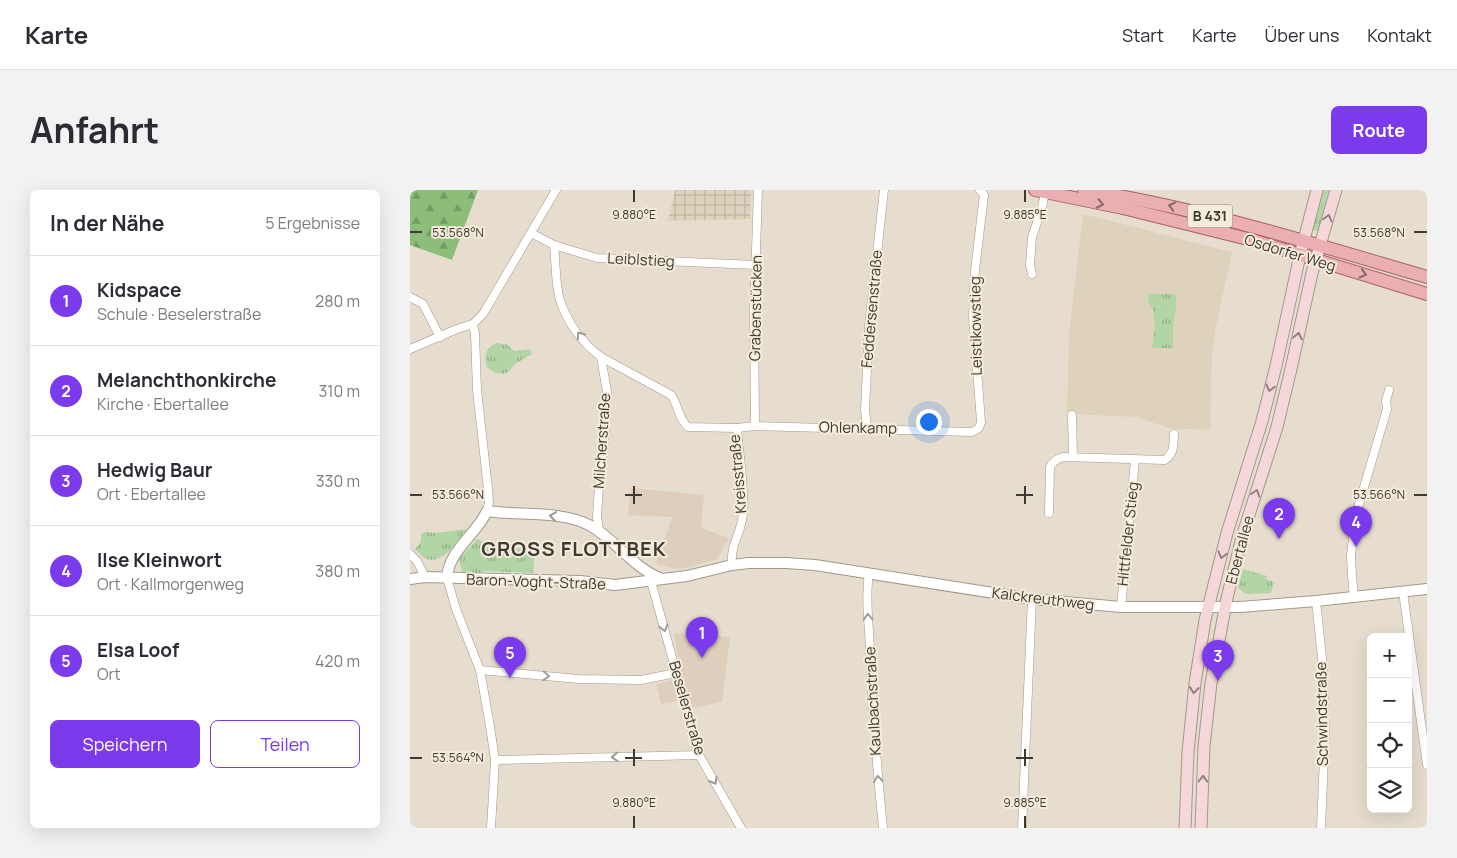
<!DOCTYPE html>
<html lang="de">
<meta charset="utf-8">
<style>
:root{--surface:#fff;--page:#f2f2f3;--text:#2b2b33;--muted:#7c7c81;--line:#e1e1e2;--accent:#7c3aed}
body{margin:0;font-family:Manrope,sans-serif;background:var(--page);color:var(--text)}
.controls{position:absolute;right:15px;bottom:15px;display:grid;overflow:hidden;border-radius:8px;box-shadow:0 5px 20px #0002}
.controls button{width:45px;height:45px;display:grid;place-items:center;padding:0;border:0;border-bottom:1px solid var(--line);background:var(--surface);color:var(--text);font:25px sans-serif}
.you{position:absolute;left:518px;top:231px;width:18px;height:18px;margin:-12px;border:4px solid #fff;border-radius:50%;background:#1a73e8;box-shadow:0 0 0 8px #1a73e833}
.badge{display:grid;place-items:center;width:32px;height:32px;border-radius:50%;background:var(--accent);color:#fff;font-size:16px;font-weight:700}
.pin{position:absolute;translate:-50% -41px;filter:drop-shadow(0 1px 2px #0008)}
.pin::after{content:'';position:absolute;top:26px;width:18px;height:15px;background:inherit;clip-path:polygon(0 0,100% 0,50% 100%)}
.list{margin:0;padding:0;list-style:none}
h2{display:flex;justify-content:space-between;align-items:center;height:65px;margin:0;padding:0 20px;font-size:21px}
h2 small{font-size:16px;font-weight:400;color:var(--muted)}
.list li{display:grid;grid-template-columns:32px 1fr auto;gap:15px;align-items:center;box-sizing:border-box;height:90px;padding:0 20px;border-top:1px solid var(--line)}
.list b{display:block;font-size:19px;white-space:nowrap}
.list p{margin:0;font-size:16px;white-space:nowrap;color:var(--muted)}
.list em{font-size:16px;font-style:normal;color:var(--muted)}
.actions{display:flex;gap:10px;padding:15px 20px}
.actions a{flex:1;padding:11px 0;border:1px solid var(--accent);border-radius:8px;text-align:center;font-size:18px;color:var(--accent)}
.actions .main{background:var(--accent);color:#fff}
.icon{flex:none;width:28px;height:28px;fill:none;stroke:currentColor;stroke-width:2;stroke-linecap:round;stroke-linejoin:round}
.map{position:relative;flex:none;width:1017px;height:638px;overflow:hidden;border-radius:8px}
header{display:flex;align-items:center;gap:30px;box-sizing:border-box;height:70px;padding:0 25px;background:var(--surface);border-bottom:1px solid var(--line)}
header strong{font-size:24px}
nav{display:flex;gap:28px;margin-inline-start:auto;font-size:18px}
.intro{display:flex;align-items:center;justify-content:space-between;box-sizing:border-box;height:120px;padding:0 30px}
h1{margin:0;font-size:35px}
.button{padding:12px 22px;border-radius:8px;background:var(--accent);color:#fff;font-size:18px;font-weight:700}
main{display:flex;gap:30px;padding:0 30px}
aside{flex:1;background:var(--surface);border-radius:8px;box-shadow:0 5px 20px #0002}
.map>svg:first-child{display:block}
.commercial{fill:#decfbd}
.industrial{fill:url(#industrial-grid)}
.built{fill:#dfd2bc}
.grass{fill:url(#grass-tufts)}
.forest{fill:url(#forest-firs)}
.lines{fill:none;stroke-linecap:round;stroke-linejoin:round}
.minor-casing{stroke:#a1998b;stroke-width:9}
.tertiary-casing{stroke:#a1998b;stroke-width:12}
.secondary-casing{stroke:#a1998b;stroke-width:13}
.primary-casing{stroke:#a66265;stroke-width:14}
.minor{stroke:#fff;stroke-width:8}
.tertiary{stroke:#fff;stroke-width:10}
.secondary{stroke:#f5d6d9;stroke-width:11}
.primary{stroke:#ebaeb3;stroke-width:12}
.oneway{stroke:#836866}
.oneway2{stroke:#90807e}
.oneway3{stroke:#9e9c99}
.ticks{fill:none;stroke:#3d3933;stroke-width:2}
.labels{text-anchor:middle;stroke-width:4;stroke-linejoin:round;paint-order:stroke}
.shield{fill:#f4ebdb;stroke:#746e65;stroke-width:1}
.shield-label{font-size:14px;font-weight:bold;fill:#3d3933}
.street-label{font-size:15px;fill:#3d3933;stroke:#f4ebdb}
.district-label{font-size:20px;font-weight:bold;letter-spacing:1px;fill:#3d3933;stroke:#f4ebdb}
.ticks-label{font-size:12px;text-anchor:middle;fill:#3d3933;stroke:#f4ebdb;stroke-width:4;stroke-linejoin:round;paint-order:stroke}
</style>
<header>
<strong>Karte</strong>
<nav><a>Start</a><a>Karte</a><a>Über uns</a><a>Kontakt</a></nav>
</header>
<div class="intro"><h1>Anfahrt</h1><a class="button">Route</a></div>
<main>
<aside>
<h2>In der Nähe<small>5 Ergebnisse</small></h2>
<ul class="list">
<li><span class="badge">1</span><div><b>Kidspace</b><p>Schule · Beselerstraße</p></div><em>280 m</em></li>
<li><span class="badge">2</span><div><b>Melanchthonkirche</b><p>Kirche · Ebertallee</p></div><em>310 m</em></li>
<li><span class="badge">3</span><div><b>Hedwig Baur</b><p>Ort · Ebertallee</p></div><em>330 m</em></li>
<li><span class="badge">4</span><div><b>Ilse Kleinwort</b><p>Ort · Kallmorgenweg</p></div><em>380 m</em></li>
<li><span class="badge">5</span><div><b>Elsa Loof</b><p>Ort</p></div><em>420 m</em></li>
</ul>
<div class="actions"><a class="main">Speichern</a><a>Teilen</a></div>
</aside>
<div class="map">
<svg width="1017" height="638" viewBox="0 0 1017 638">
<defs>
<pattern id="industrial-grid" width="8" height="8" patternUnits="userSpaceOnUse" patternTransform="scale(1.25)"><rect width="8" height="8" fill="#dfd2bc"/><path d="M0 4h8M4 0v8" fill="none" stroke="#c0b5a2"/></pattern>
<pattern id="grass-tufts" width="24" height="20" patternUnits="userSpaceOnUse" patternTransform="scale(1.25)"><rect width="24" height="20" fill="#b1d5a4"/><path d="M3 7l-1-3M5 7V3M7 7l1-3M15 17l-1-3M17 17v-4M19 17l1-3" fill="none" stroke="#91ae86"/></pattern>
<pattern id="forest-firs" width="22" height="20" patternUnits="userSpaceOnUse" patternTransform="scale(1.25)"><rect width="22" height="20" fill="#8cbe7a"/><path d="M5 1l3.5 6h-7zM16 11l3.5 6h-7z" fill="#749b65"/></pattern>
</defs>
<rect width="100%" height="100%" fill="#e6ddce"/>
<g class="commercial">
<path d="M221 298 294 305 291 338 319 348 307 369 280 377 266 379 246 374 262 327 218 325Z"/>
<path d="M264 443 320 447 312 512 283 518 274 496Z"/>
<path d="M262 490 267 499 266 500 269 507V511L251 514 246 494Z"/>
</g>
<path class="industrial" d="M265 0H341L340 29 258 31Z"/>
<path class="built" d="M673 24 822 62 805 141 802 164 800 240 758 238 727 227 657 224 659 143Z"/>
<g class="grass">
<path d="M910 0H919L912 25 914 27 910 42 902 40 909 17Z"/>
<path d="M739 104H766V118L763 135V158H742L745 136 743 119 738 112Z"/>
<path d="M87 153 98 155 104 161 120 159 122 164 105 174 98 182 93 184 85 183 77 177C73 166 76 157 87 153Z"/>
<path d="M57 339C48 351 34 374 17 369 12 367 8 362 5 359L11 352V344L14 342 26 343Z"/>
<path d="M67 349 84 356 125 360 123 383 77 381 53 385 49 369Z"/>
<path d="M833 379 857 386 856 389 864 392 861 403 836 404 828 398Z"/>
</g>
<path class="forest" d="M0 0H68L42 70 0 55Z"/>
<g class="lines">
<g class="minor-casing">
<g id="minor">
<path d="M121 43 144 55 187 68 346 75"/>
<path d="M144 55C146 73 145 93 150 110 157 132 172 153 191 167L197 202 195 244 189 295 187 327 189 341"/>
<path d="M622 84 620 75 622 47 632 18 635 2"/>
<path d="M0 107 13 114 30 147"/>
<path d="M63 134 65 144 67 200 78 299 79 312 77 321"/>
<path d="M0 159 47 139 63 134 73 124 146 0"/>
<path d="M191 167 261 205C268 214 269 230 278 237L327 238C329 265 335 297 333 323 332 343 320 353 322 375"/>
<path d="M662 225 663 267"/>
<path d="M345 236 344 121 348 0"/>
<path d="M327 238 345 236 562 242 569 238 571 232 563 127 565 80 574 5 570 0"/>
<path d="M457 238 455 220 459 136 474 0"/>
<path d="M639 323 640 277C643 271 647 269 653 267L755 270C765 262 763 256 764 244"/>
<path d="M0 364 7 371 15 387"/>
<path d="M459 383C455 408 459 434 460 459 462 519 467 578 473 638"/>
<path d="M37 388 46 419 70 480 80 536 85 570 81 638"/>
<path d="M241 391 289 565 331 638"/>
<path d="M993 402 1017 575"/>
<path d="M944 407 942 386 941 366 945 328 977 219 976 211 979 200"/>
<path d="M906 411 913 477 915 543 911 638"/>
<path d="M711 417 725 270"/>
<path d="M70 480 168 489 231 490 266 483"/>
<path d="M85 570 289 565"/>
<path d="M612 638 622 409"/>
</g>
</g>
<g class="tertiary-casing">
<g id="tertiary">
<path d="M37 388C38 361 67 344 77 321 109 326 152 320 181 336 207 351 223 378 252 389"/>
<path d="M0 389 15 387 170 391 205 395 277 386 322 375 339 373H376L405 375 622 409 711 417H830L906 411 1017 399"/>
</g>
</g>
<g class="secondary-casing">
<g id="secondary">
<path d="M775 638 778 562 785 493 795 430 817 343 852 231 866 176 890 65 907 0"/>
<path d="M791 638 794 556 801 493 817 408 832 347 867 237 881 179 902 83 926 0"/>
</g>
</g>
<g class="primary-casing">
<g id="primary">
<path d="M625 0 713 18 842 50 1017 104"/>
<path d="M674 0C791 18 904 54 1017 87"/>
</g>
</g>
<use href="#minor" class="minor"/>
<use href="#tertiary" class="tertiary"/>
<use href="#secondary" class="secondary"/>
<use href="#primary" class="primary"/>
</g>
<defs><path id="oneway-chevron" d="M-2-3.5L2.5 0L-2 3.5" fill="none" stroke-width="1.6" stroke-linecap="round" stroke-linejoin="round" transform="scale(1.25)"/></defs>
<g class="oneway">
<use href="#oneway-chevron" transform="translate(690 14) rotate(12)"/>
<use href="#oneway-chevron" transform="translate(762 16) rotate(-166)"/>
<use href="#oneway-chevron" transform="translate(953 84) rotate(17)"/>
</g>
<g class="oneway2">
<use href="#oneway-chevron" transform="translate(918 28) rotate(-75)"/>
<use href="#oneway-chevron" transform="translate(888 146) rotate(-79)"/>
<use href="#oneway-chevron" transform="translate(860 198) rotate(105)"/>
<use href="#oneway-chevron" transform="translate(846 303) rotate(-72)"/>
<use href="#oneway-chevron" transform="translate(812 365) rotate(105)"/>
<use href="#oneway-chevron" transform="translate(784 500) rotate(96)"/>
<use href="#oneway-chevron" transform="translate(793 589) rotate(-88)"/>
</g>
<g class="oneway3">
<use href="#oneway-chevron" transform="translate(170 145) rotate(-125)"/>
<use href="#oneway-chevron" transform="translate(143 326) rotate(-172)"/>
<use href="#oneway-chevron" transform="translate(458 427) rotate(-92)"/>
<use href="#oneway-chevron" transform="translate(254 438) rotate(74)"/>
<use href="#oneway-chevron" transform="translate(136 486) rotate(5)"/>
<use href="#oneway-chevron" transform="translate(205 567) rotate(178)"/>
<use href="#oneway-chevron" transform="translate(468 589) rotate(-96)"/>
<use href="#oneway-chevron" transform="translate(304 591) rotate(60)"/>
</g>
<path class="ticks" d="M224 0V12M615 0V12M0 42H12M1004 42H1017M224 296V314M615 296V314M0 305H12M215 305H232M606 305H623M1004 305H1017M224 559V576M615 559V576M0 568H12M215 568H232M606 568H623M224 626V638M615 626V638"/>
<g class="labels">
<rect class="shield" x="777.5" y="14.5" width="45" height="23" rx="4"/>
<g class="shield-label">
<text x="800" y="31">B 431</text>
</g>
<g class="street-label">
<text transform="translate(880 63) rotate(17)" y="5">Osdorfer Weg</text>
<text transform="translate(231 70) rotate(3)" y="5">Leiblstieg</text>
<text transform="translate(346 118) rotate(-89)" y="5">Grabenstücken</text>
<text transform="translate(462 119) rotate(-85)" y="5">Feddersenstraße</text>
<text transform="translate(566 136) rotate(-91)" y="5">Leistikowstieg</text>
<text transform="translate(448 238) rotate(1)" y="5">Ohlenkamp</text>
<text transform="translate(192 251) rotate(-86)" y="5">Milcherstraße</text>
<text transform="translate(328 284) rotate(-95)" y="5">Kreisstraße</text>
<text transform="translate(718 344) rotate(-84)" y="5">Hittfelder Stieg</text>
<text transform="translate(830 360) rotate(-75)" y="5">Ebertallee</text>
<text transform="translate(126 392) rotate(2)" y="5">Baron-Voght-Straße</text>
<text transform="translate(633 409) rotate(7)" y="5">Kalckreuthweg</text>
<text transform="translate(463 511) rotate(-93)" y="5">Kaulbachstraße</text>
<text transform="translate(277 518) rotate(74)" y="5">Beselerstraße</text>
<text transform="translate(912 524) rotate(-91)" y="5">Schwindstraße</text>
</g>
<g class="district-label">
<text x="164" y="366">GROSS FLOTTBEK</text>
</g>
</g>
<g class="ticks-label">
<text x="224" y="29">9.880°E</text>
<text x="615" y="29">9.885°E</text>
<text x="48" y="47">53.568°N</text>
<text x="969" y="47">53.568°N</text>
<text x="48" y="309">53.566°N</text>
<text x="969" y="309">53.566°N</text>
<text x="48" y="572">53.564°N</text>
<text x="224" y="617">9.880°E</text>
<text x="615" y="617">9.885°E</text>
</g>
</svg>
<div class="controls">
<button>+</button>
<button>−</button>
<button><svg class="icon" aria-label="locate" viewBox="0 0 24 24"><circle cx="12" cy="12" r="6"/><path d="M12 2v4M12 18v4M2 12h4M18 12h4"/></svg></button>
<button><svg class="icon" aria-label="layers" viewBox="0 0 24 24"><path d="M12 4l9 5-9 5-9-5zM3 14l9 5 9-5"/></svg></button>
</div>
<div class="you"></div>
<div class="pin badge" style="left:292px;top:468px">1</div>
<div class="pin badge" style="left:869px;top:349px">2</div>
<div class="pin badge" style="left:808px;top:491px">3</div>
<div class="pin badge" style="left:946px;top:357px">4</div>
<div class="pin badge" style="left:100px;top:488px">5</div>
</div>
</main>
